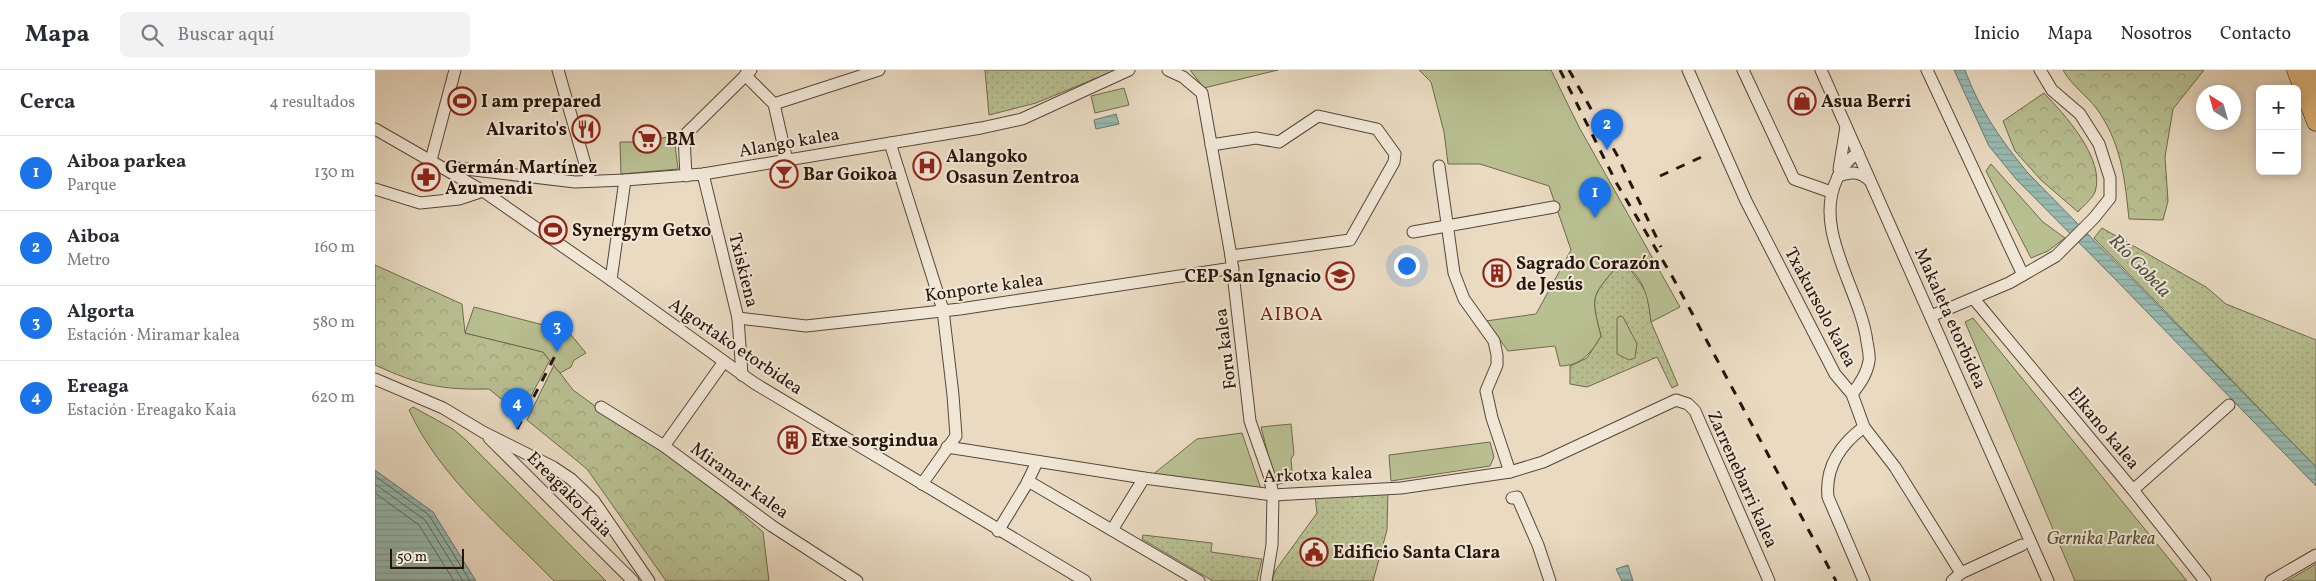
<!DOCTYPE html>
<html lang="es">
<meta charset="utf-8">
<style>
:root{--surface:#fff;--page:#f2f2f3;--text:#2b2b33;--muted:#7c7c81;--line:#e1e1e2;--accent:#1a73e8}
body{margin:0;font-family:Vollkorn,serif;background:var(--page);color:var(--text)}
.controls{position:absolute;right:15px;top:15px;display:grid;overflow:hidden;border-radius:8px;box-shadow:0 2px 8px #0003}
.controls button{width:45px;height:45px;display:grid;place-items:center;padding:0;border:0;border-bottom:1px solid var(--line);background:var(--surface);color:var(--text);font:25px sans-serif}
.compass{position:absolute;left:1821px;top:15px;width:45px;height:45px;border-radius:50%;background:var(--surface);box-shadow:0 2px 8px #0003;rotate:323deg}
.scale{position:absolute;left:15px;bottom:12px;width:74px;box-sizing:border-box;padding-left:5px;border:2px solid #25150b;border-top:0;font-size:14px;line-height:18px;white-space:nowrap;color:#25150b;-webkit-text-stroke:4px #f1e7d7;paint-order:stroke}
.you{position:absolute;left:1031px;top:195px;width:18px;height:18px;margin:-12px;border:4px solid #fff;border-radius:50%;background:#1a73e8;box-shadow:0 0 0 8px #1a73e833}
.badge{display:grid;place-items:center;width:32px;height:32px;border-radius:50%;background:var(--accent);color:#fff;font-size:16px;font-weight:700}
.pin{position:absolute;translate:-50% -41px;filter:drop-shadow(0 1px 2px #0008)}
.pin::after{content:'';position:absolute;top:26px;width:18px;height:15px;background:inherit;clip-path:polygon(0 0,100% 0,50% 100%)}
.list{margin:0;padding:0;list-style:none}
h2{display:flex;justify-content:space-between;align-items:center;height:65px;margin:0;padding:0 20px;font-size:21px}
h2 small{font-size:16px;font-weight:400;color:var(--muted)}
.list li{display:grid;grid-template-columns:32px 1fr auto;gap:15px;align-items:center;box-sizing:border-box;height:75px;padding:0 20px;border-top:1px solid var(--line)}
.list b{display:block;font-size:19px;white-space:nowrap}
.list p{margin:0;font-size:16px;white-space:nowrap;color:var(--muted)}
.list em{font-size:16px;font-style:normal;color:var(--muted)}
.icon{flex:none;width:28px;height:28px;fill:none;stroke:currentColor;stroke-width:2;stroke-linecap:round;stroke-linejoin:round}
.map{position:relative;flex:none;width:1941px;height:511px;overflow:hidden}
header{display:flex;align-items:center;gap:30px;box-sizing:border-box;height:70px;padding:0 25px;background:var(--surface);border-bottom:1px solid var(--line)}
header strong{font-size:24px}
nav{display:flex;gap:28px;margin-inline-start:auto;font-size:18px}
.search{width:350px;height:45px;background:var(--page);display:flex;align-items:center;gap:12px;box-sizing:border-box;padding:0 18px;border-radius:8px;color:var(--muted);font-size:19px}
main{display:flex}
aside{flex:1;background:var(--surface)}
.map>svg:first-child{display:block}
.grass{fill:url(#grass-dots);stroke:#6e6a4e}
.forest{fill:url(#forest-crowns);stroke:#6e6a4e}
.park{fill:#b8bf91;stroke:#6e6a4e}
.water{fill:url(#water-rules);stroke:#69796f}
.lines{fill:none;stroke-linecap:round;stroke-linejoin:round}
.shore{stroke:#5e685e;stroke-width:1}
.minor-casing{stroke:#564638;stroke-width:13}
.highway-casing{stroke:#25150b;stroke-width:19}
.minor{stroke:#f1e7d7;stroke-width:11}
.highway{stroke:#e4bd80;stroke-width:18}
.rail{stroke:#25150b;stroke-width:3;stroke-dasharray:9 9;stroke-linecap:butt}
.labels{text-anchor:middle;stroke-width:4;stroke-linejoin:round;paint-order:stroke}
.poi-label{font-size:18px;font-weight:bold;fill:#25150b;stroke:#f1e7d7;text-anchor:start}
.street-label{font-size:18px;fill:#25150b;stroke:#f1e7d7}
.park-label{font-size:18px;font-style:italic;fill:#58503a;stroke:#f1e7d7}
.water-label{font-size:19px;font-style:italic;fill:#4d4f45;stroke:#f1e7d7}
.neighbourhood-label{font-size:19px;letter-spacing:1px;fill:#7a1f14;stroke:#f1e7d7}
</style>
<header>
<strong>Mapa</strong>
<div class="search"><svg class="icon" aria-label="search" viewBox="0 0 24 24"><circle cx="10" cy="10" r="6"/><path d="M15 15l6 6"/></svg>Buscar aquí</div>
<nav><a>Inicio</a><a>Mapa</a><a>Nosotros</a><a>Contacto</a></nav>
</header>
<main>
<aside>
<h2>Cerca<small>4 resultados</small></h2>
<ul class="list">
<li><span class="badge">1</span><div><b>Aiboa parkea</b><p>Parque</p></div><em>130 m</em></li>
<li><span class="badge">2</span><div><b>Aiboa</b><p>Metro</p></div><em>160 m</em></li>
<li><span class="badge">3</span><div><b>Algorta</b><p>Estación · Miramar kalea</p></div><em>580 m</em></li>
<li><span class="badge">4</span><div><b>Ereaga</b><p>Estación · Ereagako Kaia</p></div><em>620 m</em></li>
</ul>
</aside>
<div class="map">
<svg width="1941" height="511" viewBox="0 0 1941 511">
<defs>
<pattern id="grass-dots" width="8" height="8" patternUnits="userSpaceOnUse" patternTransform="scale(1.25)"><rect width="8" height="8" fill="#b8bf91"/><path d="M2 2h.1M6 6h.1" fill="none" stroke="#9ea37c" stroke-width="1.8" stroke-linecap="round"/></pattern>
<pattern id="forest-crowns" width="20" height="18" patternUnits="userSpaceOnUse" patternTransform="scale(1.25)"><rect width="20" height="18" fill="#b8bf91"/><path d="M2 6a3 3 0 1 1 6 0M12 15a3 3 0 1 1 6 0" fill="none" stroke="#9ea37c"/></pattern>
<pattern id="water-rules" width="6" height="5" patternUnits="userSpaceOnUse" patternTransform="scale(1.25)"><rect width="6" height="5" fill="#97bbb2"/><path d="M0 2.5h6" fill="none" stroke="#82a098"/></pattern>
</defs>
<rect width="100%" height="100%" fill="#e9dac1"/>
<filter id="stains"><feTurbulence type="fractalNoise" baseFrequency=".004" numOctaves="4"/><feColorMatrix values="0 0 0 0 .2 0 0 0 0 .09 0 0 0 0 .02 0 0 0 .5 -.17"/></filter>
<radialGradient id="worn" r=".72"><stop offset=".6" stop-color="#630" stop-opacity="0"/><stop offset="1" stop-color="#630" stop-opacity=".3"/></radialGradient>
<g class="grass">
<path d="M610 0H741L661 33 614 45Z"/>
<path d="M1727 158 1831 217 1851 234 1941 270V397L1719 168Z"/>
<path d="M1246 191 1254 198 1273 224 1276 252 1303 315 1297 318 1282 287 1212 317 1195 314V296L1212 288 1226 266C1214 221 1218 227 1246 191Z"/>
<path d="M1013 419 1012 460 998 511H897L900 501 942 443 940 426Z"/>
<path d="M768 465 837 473 836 482 887 489 882 511H838L767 469Z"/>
</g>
<g class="forest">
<path d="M1688 0H1829L1798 39 1790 87 1793 131 1788 150 1754 149C1750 111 1747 78 1726 45 1716 28 1698 18 1688 0Z"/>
<path d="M1669 23C1689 44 1731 89 1720 122 1717 129 1708 136 1703 142L1666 110 1640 81 1628 51Z"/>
<path d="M0 195 87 234 90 263 168 282 175 290 146 345 114 319C65 320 44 315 0 295Z"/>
<path d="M179 295 198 320 253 360 322 404 388 462 394 511H291L212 399 152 350Z"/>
</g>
<g class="park">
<path d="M815 0H903L829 18Z"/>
<path d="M1044 0H1176L1204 57 1305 237 1276 252C1273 225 1269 208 1246 191 1218 227 1214 221 1226 266 1216 283 1206 296 1185 296L1180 276 1133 281 1111 251 1161 244 1196 180 1174 116 1105 94H1073L1069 62 1056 12Z"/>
<path d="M749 18 754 35 720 43 716 26Z"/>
<path d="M299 66 303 99 246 104 245 72H264Z"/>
<path d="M1616 94 1668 152 1690 168 1673 181 1656 188 1611 101Z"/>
<path d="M99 237 172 256 182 248 211 283 199 290 196 297 185 303 168 282 90 263Z"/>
<path d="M1245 246 1248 247 1262 274 1260 288 1254 290 1242 284V248Z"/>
<path d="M1598 248 1812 511H1700L1590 252Z"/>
<path d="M38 337 78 359 91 370 231 511H179C128 458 65 408 34 340Z"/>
<path d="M916 354 919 384 916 389 918 410 901 415 886 357Z"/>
<path d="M867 363 886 419 776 406 822 369Z"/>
<path d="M1115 372 1119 387 1115 396 1016 411 1014 385Z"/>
<path d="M1941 494V511H1912Z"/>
</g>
<g class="water">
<path d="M1579 0H1590C1604 39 1626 70 1652 102L1941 397V416L1741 210 1641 109 1614 76Z"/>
<path d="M741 44 744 54 721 59 719 50Z"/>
<path d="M0 400 58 442 101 511H0Z"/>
<path d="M1253 495 1258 511H1247L1241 499Z"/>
</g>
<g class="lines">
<g class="shore">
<path d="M0 406 54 445 95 511"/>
<path d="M0 414 50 450 88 511"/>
<path d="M0 423 44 455 79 511"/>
</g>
<g class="minor-casing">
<g id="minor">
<path d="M183 0 215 111"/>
<path d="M793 0 808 7 827 23 856 186 875 351 894 405 898 425 897 475 891 511"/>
<path d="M1313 0 1371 131 1460 304 1477 324 1489 357 1520 397 1586 503"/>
<path d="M1368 0 1419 109 1456 122"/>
<path d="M1446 0 1673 511"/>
<path d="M1552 0 1648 205"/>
<path d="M370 5 399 34 412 91"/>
<path d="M399 34 504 0"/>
<path d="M0 59 108 121 236 210 379 313 710 511"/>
<path d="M515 73 568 240 578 325 581 366 547 414"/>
<path d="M836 75 881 68 904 72 943 46 1002 59 1020 84 1019 92 975 170 856 186"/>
<path d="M56 90 80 0"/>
<path d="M1064 96 1079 203 1089 229 1119 271 1122 285V295L1111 321 1117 348 1135 402"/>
<path d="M73 97 200 112 250 110 328 104 606 58 647 49 754 0"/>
<path d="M1464 99 1471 57"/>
<path d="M328 104 363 248 367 305"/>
<path d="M311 106 309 66 376 0"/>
<path d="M1463 106C1476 102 1484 101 1494 110"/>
<path d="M0 119 45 133 84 129 108 121"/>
<path d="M1038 162 1179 137"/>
<path d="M236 210 250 110"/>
<path d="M1599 229 1758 420 1830 511"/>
<path d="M1556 246 1634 213 1681 186 1719 148 1735 128V108L1724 74 1705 44 1677 20 1665 0"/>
<path d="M363 248 431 256 585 239 858 198"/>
<path d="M0 309 68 338 108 362 178 397 196 409 219 431 274 511"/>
<path d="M1477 324C1485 314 1492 304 1494 291 1495 285 1493 278 1492 272 1486 221 1437 160 1462 109 1468 97 1471 91 1483 83"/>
<path d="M226 337 289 376 397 456 482 511"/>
<path d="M114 368 258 511"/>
<path d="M289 376 348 293"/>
<path d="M572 377 769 408 898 425 1026 418 1135 402 1168 392 1301 330 1313 334 1320 341 1394 511"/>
<path d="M653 411 824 511"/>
<path d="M1758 420 1854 335"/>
<path d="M1137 428 1142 427 1163 475 1175 511"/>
<path d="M737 460 769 408"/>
<path d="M623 461 651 415 662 392"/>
<path d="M1489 511 1453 427C1450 397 1466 374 1489 357"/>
<path d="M1577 511 1586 503 1647 475"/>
<path d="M1896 511 1941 485"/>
</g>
</g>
<g class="highway-casing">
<g id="highway">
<path d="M1921 0 1941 52"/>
<path d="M1937 0 1941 19"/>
</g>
</g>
<use href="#minor" class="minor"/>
<use href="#highway" class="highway"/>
<g class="rail">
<path d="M1185 0 1242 114 1297 206 1461 511"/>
<path d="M1194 0 1242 85 1286 177"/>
<path d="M1285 106 1333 84"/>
<path d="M142 359 182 282"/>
</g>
</g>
<defs>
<g id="stadium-ring" transform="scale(1.4375)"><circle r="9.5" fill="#f1e7d7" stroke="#8f2418" stroke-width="1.5"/><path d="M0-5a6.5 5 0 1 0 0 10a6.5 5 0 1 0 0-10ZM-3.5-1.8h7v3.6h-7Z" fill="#8f2418"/></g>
<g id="shop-ring" transform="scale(1.4375)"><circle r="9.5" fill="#f1e7d7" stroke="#8f2418" stroke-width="1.5"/><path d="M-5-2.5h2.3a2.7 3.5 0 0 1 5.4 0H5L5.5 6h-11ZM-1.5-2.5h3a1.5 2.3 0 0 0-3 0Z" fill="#8f2418"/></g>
<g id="restaurant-ring" transform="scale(1.4375)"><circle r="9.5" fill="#f1e7d7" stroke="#8f2418" stroke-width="1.5"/><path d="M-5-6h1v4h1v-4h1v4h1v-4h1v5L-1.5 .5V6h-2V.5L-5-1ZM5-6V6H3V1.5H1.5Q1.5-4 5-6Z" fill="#8f2418"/></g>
<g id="supermarket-ring" transform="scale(1.4375)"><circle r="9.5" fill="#f1e7d7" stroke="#8f2418" stroke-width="1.5"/><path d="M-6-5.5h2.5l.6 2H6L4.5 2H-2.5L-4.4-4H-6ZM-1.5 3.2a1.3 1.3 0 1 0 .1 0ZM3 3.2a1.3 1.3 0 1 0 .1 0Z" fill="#8f2418"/></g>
<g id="hospital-ring" transform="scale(1.4375)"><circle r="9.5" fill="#f1e7d7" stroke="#8f2418" stroke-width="1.5"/><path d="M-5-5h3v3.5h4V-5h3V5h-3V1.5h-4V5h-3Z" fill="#8f2418"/></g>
<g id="bar-ring" transform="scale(1.4375)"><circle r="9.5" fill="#f1e7d7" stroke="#8f2418" stroke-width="1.5"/><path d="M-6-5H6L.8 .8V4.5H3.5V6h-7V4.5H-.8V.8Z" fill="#8f2418"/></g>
<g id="pharmacy-ring" transform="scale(1.4375)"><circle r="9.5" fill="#f1e7d7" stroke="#8f2418" stroke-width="1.5"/><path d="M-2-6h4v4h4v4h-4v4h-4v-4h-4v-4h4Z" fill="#8f2418"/></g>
<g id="building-ring" transform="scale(1.4375)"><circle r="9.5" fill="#f1e7d7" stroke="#8f2418" stroke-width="1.5"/><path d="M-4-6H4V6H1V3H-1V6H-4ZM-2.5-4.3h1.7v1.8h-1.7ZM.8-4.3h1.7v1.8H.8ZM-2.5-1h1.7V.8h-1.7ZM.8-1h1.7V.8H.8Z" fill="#8f2418"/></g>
<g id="school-ring" transform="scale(1.4375)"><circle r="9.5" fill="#f1e7d7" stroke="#8f2418" stroke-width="1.5"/><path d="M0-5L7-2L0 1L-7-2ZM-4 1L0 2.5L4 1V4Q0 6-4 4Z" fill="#8f2418"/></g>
<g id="civic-ring" transform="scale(1.4375)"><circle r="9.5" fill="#f1e7d7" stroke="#8f2418" stroke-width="1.5"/><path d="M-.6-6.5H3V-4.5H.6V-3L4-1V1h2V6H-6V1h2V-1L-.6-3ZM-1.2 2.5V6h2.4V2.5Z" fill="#8f2418"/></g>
</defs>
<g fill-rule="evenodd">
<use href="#stadium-ring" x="87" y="31"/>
<use href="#shop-ring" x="1427" y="31"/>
<use href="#restaurant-ring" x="211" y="59"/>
<use href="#supermarket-ring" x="272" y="69"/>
<use href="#hospital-ring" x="552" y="96"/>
<use href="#bar-ring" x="409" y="104"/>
<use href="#pharmacy-ring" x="51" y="107"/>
<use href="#stadium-ring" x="178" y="160"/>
<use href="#building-ring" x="1122" y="203"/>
<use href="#school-ring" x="965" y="206"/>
<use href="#building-ring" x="417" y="370"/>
<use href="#civic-ring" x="939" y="482"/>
</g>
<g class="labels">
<g class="poi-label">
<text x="106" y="37">I am prepared</text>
<text x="1446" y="37">Asua Berri</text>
<text x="192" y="65" text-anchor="end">Alvarito's</text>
<text x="291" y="75">BM</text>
<text x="571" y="92">Alangoko<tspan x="571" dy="21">Osasun Zentroa</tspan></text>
<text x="70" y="103">Germán Martínez<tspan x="70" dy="21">Azumendi</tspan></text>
<text x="428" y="110">Bar Goikoa</text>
<text x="197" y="166">Synergym Getxo</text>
<text x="1141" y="199">Sagrado Corazón<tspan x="1141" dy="21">de Jesús</tspan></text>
<text x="946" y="212" text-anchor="end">CEP San Ignacio</text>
<text x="436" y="376">Etxe sorgindua</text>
<text x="958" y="488">Edificio Santa Clara</text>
</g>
<g class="street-label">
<text transform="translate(414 72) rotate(-10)" y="6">Alango kalea</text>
<text transform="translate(369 200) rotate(76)" y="6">Txiskiena</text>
<text transform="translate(609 217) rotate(-8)" y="6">Konporte kalea</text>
<text transform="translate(1446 237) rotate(62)" y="6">Txakursolo kalea</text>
<text transform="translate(1576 248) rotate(66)" y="6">Makaleta etorbidea</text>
<text transform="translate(361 276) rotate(34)" y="6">Algortako etorbidea</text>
<text transform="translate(850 279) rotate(-97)" y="6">Foru kalea</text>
<text transform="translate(1729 358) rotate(50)" y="6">Elkano kalea</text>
<text transform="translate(943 404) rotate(-2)" y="6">Arkotxa kalea</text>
<text transform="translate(1368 409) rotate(66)" y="6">Zarrenebarri kalea</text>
<text transform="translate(365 410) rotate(36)" y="6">Miramar kalea</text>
<text transform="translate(195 424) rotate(45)" y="6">Ereagako Kaia</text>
</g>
<g class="park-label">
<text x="1726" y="474">Gernika Parkea</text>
</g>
<g class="water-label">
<text transform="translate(1766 195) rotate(46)" y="7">Río Gobela</text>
</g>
<g class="neighbourhood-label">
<text x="917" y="250">AIBOA</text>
</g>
</g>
<rect width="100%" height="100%" filter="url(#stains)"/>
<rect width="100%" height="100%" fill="url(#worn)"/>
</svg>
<div class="controls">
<button>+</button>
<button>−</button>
</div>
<svg class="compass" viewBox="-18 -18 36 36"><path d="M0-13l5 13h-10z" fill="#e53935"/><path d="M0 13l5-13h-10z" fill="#7c7c81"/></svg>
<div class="scale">50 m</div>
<div class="you"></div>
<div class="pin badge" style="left:1220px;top:148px">1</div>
<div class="pin badge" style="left:1232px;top:80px">2</div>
<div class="pin badge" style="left:182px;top:282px">3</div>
<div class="pin badge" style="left:142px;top:359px">4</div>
</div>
</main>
